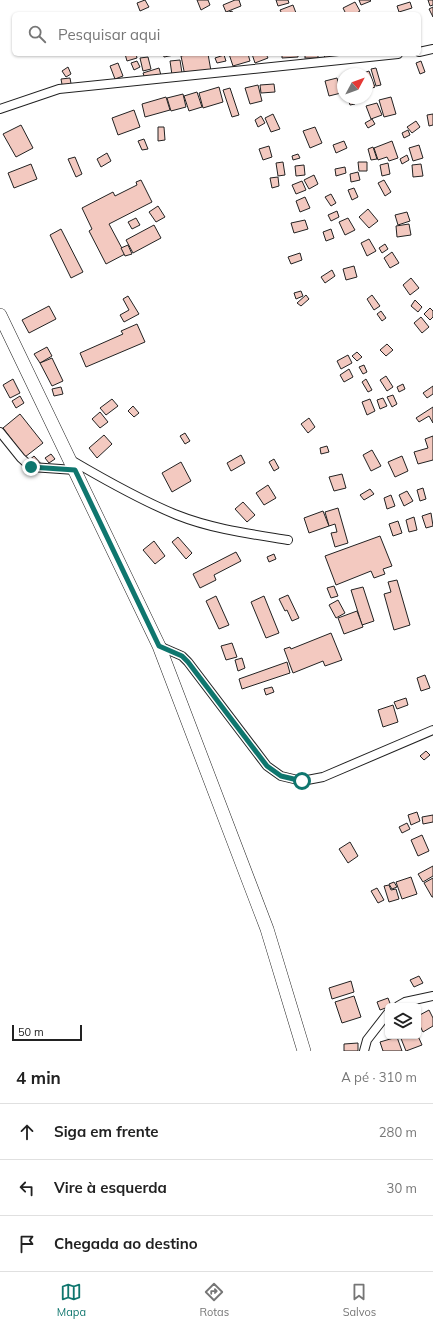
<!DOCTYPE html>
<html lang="pt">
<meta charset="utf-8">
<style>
:root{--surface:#fff;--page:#f6f6f6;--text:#222;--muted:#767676;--line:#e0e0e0;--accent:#0f766e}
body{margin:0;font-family:Mulish,sans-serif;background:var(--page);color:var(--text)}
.controls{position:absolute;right:12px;bottom:12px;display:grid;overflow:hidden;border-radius:6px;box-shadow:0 1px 3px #0004}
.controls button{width:36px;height:36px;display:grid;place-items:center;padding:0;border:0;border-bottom:1px solid var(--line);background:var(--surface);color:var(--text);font:20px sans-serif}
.compass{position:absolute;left:337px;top:68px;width:36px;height:36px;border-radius:50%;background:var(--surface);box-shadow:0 1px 3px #0004;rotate:49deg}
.scale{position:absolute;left:12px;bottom:10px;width:70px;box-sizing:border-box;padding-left:4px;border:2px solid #222;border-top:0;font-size:11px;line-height:14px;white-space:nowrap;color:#222;-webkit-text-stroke:3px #fff;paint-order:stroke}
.stop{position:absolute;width:12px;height:12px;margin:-9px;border:3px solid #0f766e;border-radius:50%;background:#fff}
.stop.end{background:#0f766e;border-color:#fff;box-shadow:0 1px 4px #0008}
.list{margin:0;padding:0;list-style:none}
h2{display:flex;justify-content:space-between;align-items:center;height:52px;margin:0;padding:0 16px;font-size:17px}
h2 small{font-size:13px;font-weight:400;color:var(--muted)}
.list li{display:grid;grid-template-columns:26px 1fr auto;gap:12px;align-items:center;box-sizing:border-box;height:56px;padding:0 16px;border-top:1px solid var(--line)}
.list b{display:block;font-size:15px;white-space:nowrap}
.list em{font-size:13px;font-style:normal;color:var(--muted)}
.icon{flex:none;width:22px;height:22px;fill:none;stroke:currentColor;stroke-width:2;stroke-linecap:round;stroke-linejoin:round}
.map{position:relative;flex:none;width:433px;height:1051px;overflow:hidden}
.search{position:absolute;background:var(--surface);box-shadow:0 1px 3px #0004;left:12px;right:12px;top:12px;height:44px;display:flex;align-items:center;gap:10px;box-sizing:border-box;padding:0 14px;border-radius:6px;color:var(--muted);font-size:15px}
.sheet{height:220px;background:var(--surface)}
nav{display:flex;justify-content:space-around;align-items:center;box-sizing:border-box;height:56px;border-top:1px solid var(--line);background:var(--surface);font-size:11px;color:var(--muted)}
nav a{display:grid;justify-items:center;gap:2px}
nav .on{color:var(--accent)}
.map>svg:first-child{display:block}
.building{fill:#f3c9c0;stroke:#222}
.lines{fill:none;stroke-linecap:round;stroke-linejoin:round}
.minor-casing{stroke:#222;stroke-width:10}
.primary-casing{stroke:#222;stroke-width:14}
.minor{stroke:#fff;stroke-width:8}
.primary{stroke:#fff;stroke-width:13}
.route{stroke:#0f766e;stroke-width:5}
</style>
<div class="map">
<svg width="433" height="1051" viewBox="0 0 433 1051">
<rect width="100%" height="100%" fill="#fff"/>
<g class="building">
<path d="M145 0 149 7 140 11 137 3Z"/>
<path d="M197 0H208L210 5 201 10Z"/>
<path d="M235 0H239L241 6 226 12 223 5Z"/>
<path d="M276 0H288L289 3 278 6Z"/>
<path d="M359 0H370L371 1 361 5Z"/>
<path d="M428 0H433V5L430 6Z"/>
<path d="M355 2 360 11 355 14H346L343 8Z"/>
<path d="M410 2 412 8 399 12 397 6Z"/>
<path d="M293 5 296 13 282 14 280 10Z"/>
<path d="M433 7V17L429 9Z"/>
<path d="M232 11 233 14H223Z"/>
<path d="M125 54H136L137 58 127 61Z"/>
<path d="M163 54H179L164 57Z"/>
<path d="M192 54H208L211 71 185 76 181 56Z"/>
<path d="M229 54H248L250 61 233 66Z"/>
<path d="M252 54H266L268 58 255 63Z"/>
<path d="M282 54H298V57L282 58Z"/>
<rect x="305" y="54" width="13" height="4"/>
<path d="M324 54H335L336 57 325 59Z"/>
<path d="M224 55 226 61 217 63 215 58Z"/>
<path d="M148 57 151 69 143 71 140 58Z"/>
<path d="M180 60 182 73 172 75 170 61Z"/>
<path d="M137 61 140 67 134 70 131 63Z"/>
<path d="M421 61 425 72 420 74 416 63Z"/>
<path d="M118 63 123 76 115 79 110 66Z"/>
<path d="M68 67 71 74 66 77 62 71Z"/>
<path d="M159 68 162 79 147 84 143 73Z"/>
<path d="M376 68 381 85 376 86 371 69Z"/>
<path d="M369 71 375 87 367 90V74H361Z"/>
<path d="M70 78 72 89 63 90 61 79Z"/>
<path d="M337 78 341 93 329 96 325 81Z"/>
<path d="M274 84 275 92 261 93 260 85Z"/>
<path d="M258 85 262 101 250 104 245 88Z"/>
<path d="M219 87 223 102 203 108 199 93Z"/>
<path d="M230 88 239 115 232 117 223 90Z"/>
<path d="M197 92 202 107 189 111 184 96Z"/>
<path d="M183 94 186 107 171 111 167 98Z"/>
<path d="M166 97 170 110 145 117 142 104Z"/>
<path d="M391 97 396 114 384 117 379 100Z"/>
<path d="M348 98H353L355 104 350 105Z"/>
<path d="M377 103 382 115 371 119 366 106Z"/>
<path d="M134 110 140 127 118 135 112 118Z"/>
<path d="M273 114 280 129 271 132 265 118Z"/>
<path d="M433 114V125L429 126 427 115Z"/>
<path d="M261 116 265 123 258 127 255 120Z"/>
<path d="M372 119 375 124 368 128 365 123Z"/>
<path d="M416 121 420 127 412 133 407 127Z"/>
<path d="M21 125 33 148 16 157 3 134Z"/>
<path d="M158 127H164L165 140 158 141Z"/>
<path d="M315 127 322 143 310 148 303 131Z"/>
<path d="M408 130 410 135 404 138 402 133Z"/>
<path d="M144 139 148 149 142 150 138 141Z"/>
<path d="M344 141 347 148 336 153 333 145Z"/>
<path d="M392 141 398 158 389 161 387 157 378 160 374 148Z"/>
<path d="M419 145 423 158 413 161 409 148Z"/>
<path d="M269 146 272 157 263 160 259 149Z"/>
<path d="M373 147 377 159 371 160 368 149Z"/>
<path d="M107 153 111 161 101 167 97 159Z"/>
<path d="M298 154 300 158 293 160 292 156Z"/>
<path d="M407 155 409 160 402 164 400 159Z"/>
<path d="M75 157 82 174 76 177 68 159Z"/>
<path d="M283 162 285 175 278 176 276 163Z"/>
<path d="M358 162H367V171H359Z"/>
<path d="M388 163 390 174 382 176 380 165Z"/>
<path d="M31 164 37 179 14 188 8 173Z"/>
<path d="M421 164 423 176 413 177 412 165Z"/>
<path d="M304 165 305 175 296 176 295 166Z"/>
<path d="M345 167 346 173 336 176 335 169Z"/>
<path d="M358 172 360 180 351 182 350 174Z"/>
<path d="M314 175 318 184 309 189 304 180Z"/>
<path d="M278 177 279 186 272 188 270 178Z"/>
<path d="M141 180 152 202 109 224 125 254 106 264 89 231 92 229 82 208 113 192 115 196 137 185 136 182Z"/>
<path d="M384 180 391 192 385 196 378 183Z"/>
<path d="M302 181 306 190 296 194 292 185Z"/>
<path d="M354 188 358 197 352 200 348 190Z"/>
<path d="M331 194 336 203 331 206 325 197Z"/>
<path d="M305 197 310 208 300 212 296 201Z"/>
<path d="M158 206 165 217 156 222 149 212Z"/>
<path d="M368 209 378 221 369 228 359 217Z"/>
<path d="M337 211 339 217 331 221 328 215Z"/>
<path d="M407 212 410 221 398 225 395 215Z"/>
<path d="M136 218 140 225 132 229 128 222Z"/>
<path d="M348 218 355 230 345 235 339 222Z"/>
<path d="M305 220 308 229 294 233 291 223Z"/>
<path d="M409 224 411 235 397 237 396 226Z"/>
<path d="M154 225 161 238 133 253 126 240Z"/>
<path d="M61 229 83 272 71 278 50 235Z"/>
<path d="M331 229 334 238 326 241 323 232Z"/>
<path d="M369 239 376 251 367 256 361 243Z"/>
<path d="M385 244 388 249 382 253 379 248Z"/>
<path d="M128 245 132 254 125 256 121 248Z"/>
<path d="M392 252 399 263 390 268 384 258Z"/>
<path d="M300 253 302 260 291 264 288 257Z"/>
<path d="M354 266 357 277 346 280 343 269Z"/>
<path d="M332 270 335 276 325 283 321 277Z"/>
<path d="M411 278 419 288 410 295 403 285Z"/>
<path d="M301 291 303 296 296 299 294 293Z"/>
<path d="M306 295 309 299 301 306 297 303Z"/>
<path d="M372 295 380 306 374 310 367 299Z"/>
<path d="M128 296 139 314 124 322 120 315 129 310 123 299Z"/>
<path d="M415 300 422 307 418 312 411 306Z"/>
<path d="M49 306 56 319 29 333 22 320Z"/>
<path d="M430 308 433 311V317L430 320 424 314Z"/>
<path d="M381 311 386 318 382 321 377 314Z"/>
<path d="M421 317 429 327 422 333 414 323Z"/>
<path d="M137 324 145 342 86 367 80 353 123 334 121 331Z"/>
<path d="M387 344 393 350 386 356 380 350Z"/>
<path d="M47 347 52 356 40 363 34 354Z"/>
<path d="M357 352 362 357 357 361 352 356Z"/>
<path d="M348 355 352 363 341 369 337 361Z"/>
<path d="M52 358 63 381 52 386 40 363Z"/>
<path d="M364 365 367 372 363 374 359 367Z"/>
<path d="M349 369 353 377 344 382 340 375Z"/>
<path d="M386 376 393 387 387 391 380 380Z"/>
<path d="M13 379 20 393 10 398 3 385Z"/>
<path d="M366 379 372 390 368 392 362 382Z"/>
<path d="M403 384 405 389 399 392 397 387Z"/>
<path d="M433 386V394L427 398 423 393Z"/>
<path d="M61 387 63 394 54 396 52 389Z"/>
<path d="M393 395 397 404 392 407 387 397Z"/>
<path d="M20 396 24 403 16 408 12 401Z"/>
<path d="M383 398 387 406 380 409 377 400Z"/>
<path d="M112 399 118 406 106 415 100 408Z"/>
<path d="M370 399 375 411 367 415 362 402Z"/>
<path d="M133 406 139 413 134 417 128 411Z"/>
<path d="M433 407V423L429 416 419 422 416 418Z"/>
<path d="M100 412 108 422 100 428 92 419Z"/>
<path d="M20 414 43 443 25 457 3 428Z"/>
<path d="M309 418 315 427 308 433 301 424Z"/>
<path d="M185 433 190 441 185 444 180 436Z"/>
<path d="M104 435 112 444 97 458 89 448Z"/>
<path d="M433 436V460L418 464 414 452 428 448 425 439Z"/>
<path d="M327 446 329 452 321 454 320 448Z"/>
<path d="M372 450 381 466 371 471 363 455Z"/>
<path d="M51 454 55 459 49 463 45 458Z"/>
<path d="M241 455 245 463 231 471 227 463Z"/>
<path d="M34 456 43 466 36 472 27 462Z"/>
<path d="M402 456 408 471 395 477 388 462Z"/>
<path d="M274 459 279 468 274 471 269 462Z"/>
<path d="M181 462 191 481 172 492 162 473Z"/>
<path d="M342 474 346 488 334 491 329 477Z"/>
<path d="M268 485 276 498 264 505 256 493Z"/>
<path d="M423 488 426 499 420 501 417 490Z"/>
<path d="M370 489 374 494 364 500 360 495Z"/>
<path d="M407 491 413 501 404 506 399 495Z"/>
<path d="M391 495 395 506 387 509 384 498Z"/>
<path d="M243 502 255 515 247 522 235 509Z"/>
<path d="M338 508 348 543 335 547 331 533 337 532 335 524 329 526 325 512Z"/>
<path d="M323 511 329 526 309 533 304 518Z"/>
<path d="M431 513 433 526 426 528 422 516Z"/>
<path d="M414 517 417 530 409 532 406 520Z"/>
<path d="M398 521 402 533 393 536 389 524Z"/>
<path d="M380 536 392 566 383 569 385 574 374 578 371 571 336 585 325 556Z"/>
<path d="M178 537 192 553 186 559 172 542Z"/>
<path d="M154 541 165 556 155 564 143 550Z"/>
<path d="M236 552 241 561 214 575 216 580 200 588 193 574Z"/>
<path d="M274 554 276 559 269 562 267 557Z"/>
<path d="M397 580 410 625 394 630 384 594 391 592 388 582Z"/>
<path d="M334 586 338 596 331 598 327 588Z"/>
<path d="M363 587 374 621 362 625 351 590Z"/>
<path d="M288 595 299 618 292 621 287 610 285 611 279 599Z"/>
<path d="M216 596 229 625 219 629 206 601Z"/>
<path d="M264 596 279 633 266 638 251 602Z"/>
<path d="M338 600 345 613 336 618 329 605Z"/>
<path d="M357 611 363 627 344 634 338 618Z"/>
<path d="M331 633 342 660 325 666 323 661 293 673 284 649 290 647 291 649Z"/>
<path d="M232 643 237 657 226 660 221 646Z"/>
<path d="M242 658 245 668 238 671 235 660Z"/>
<path d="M287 662 290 673 242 689 239 679Z"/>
<path d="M425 675 430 688 421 691 417 678Z"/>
<path d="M272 687 274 692 266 695 264 689Z"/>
<path d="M406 698 408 705 397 709 394 702Z"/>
<path d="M393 705 398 722 383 727 378 710Z"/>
<path d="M426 751 430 755 424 760 420 756Z"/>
<path d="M417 812 420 821 411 825 408 815Z"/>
<path d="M433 815V822L423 824 422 817Z"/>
<path d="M407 823 410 829 402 833 399 827Z"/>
<path d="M422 835 429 851 418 856 411 840Z"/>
<path d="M350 842 358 856 348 863 339 849Z"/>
<path d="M433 866V876L423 882 418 874Z"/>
<path d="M411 877 417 894 402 899 396 882Z"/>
<path d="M433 878V897H432L424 883Z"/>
<path d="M394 882 397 887 392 889 389 884Z"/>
<path d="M389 885 391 890 396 889 399 899 389 902 384 886Z"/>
<path d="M377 888 384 900 378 903 371 891Z"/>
<path d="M419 976 423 983 414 987 410 980Z"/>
<path d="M351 981 354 992 332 999 329 988Z"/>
<path d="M354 996 361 1017 342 1023 335 1002Z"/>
<path d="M388 998 391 1006 380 1010 377 1002Z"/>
<path d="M429 1010 433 1018V1026L423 1032 418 1022V1016Z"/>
<path d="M400 1036H418L422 1045 406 1051Z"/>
<path d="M397 1037 402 1051H383L380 1042Z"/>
<path d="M358 1043V1051H344V1044Z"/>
</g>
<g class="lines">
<g class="minor-casing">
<g id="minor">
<path d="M419 52 433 49"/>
<path d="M0 109 59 89 398 54"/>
<path d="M0 432 21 458 31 467 75 470"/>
<path d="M71 460C105 480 140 500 177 515 212 529 251 534 288 540"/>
<path d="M159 646 182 656 188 662 267 766 281 776 302 781 323 777 433 730"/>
<path d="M398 1006 405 1002 433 996"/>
<path d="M364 1051 367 1040 388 1013"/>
</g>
</g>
<g class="primary-casing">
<path id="primary" d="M0 315 159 646 267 929 304 1051"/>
</g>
<use href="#minor" class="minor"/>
<use href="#primary" class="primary"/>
</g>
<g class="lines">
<path class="route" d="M31 467 75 470 159 646 182 656 188 662 267 766 281 776 302 781"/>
</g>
</svg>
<div class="controls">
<button><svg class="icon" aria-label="layers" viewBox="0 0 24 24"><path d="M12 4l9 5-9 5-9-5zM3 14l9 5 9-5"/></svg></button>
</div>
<svg class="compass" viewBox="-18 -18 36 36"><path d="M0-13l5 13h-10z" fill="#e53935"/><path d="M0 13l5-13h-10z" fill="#767676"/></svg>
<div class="scale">50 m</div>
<div class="stop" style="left:302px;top:781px"></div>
<div class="stop end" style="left:31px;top:467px"></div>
<div class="search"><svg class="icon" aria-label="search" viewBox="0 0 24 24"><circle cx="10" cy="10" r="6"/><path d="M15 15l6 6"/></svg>Pesquisar aqui</div>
</div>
<section class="sheet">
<h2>4 min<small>A pé · 310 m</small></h2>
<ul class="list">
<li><svg class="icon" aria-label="ahead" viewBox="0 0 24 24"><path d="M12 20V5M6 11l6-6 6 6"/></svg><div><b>Siga em frente</b></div><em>280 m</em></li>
<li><svg class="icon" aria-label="left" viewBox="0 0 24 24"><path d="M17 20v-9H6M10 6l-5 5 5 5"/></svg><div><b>Vire à esquerda</b></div><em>30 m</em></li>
<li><svg class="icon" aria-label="arrive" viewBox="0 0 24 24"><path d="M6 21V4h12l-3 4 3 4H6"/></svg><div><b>Chegada ao destino</b></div></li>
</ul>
</section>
<nav>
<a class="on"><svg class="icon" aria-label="map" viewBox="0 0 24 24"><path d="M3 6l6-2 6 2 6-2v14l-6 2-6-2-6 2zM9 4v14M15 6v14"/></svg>Mapa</a>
<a><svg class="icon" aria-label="directions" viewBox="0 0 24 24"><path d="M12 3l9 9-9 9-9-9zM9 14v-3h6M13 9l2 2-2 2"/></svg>Rotas</a>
<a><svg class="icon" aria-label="saved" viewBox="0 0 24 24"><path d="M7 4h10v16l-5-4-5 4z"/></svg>Salvos</a>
</nav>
